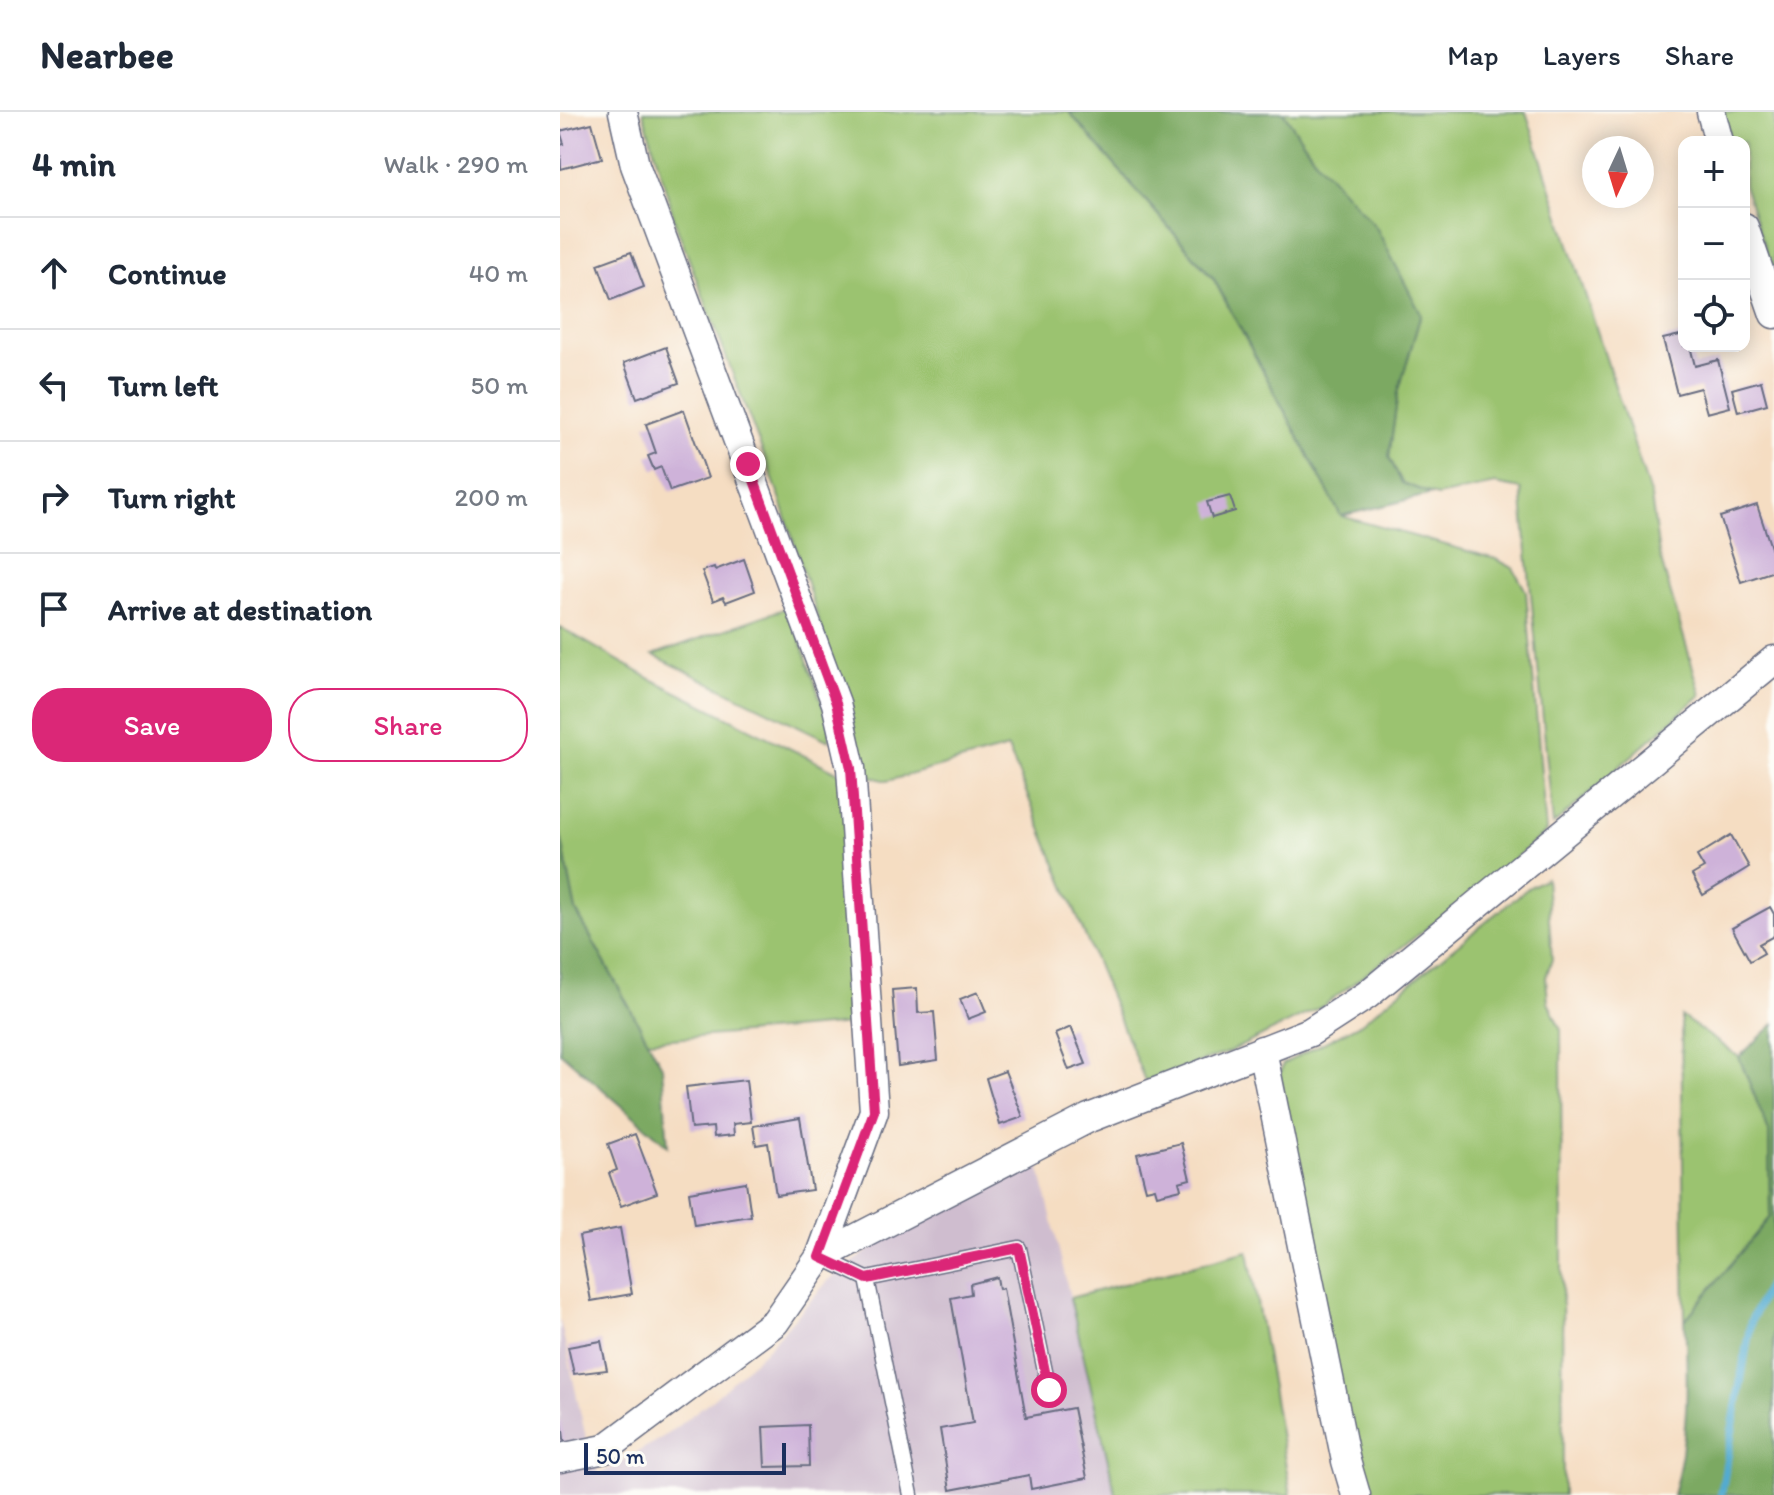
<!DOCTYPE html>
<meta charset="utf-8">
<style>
:root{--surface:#fff;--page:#f2f2f3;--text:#1f2937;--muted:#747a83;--line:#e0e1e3;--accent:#db2777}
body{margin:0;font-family:Itim,sans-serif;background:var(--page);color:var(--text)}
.controls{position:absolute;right:24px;top:24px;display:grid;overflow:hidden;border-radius:16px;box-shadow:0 4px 20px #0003}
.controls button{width:72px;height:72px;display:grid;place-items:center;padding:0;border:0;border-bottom:2px solid var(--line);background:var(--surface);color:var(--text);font:40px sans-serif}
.compass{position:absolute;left:1022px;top:24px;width:72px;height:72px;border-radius:50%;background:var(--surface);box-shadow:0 4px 20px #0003;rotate:184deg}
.scale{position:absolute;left:24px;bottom:20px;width:202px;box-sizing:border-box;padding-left:8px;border:4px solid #1b2f5e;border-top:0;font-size:22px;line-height:28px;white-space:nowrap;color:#1b2f5e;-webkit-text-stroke:6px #fdfcf7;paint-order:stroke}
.stop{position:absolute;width:24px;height:24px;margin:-18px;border:6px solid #db2777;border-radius:50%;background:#fff}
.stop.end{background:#db2777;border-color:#fff;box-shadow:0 2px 8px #0008}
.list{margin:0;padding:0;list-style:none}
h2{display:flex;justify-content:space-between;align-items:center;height:104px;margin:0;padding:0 32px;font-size:34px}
h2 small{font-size:26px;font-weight:400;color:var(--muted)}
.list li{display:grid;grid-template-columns:52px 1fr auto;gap:24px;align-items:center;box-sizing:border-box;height:112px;padding:0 32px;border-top:2px solid var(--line)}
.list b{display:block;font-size:30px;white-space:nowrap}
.list em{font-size:26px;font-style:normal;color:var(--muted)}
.actions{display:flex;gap:16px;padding:24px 32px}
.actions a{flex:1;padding:18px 0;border:2px solid var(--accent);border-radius:32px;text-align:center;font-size:28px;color:var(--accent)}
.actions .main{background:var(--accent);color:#fff}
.icon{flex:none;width:44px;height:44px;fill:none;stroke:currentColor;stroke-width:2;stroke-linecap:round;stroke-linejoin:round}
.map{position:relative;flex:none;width:1214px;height:1383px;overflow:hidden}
header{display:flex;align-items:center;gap:48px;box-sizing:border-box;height:112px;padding:0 40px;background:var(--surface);border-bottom:2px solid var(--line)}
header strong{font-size:38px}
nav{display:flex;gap:44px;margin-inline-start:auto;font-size:28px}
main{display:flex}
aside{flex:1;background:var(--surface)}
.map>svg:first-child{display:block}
.industrial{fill:#cfbdcf}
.green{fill:#9bc36f;stroke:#5b7966;stroke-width:2}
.forest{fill:#7ca962;stroke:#4c6c60;stroke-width:2}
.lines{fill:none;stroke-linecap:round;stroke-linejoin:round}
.stream{stroke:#53abd0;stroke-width:8}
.building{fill:#ceb2d9}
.lane-casing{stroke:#676c81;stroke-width:17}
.street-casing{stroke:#676c81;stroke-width:31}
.lane{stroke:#fff;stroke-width:14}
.street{stroke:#fff;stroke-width:28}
.route{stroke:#db2777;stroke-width:10}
</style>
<header>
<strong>Nearbee</strong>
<nav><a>Map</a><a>Layers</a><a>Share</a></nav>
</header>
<main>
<aside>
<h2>4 min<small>Walk · 290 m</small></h2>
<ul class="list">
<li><svg class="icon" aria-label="ahead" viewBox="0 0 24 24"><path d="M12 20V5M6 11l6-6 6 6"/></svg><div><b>Continue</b></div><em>40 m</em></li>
<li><svg class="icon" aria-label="left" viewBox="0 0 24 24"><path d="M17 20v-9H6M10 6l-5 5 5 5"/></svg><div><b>Turn left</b></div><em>50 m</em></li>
<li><svg class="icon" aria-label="right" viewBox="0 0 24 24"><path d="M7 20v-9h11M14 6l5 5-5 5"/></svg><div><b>Turn right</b></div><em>200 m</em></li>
<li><svg class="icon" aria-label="arrive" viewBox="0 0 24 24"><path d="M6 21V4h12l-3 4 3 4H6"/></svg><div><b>Arrive at destination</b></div></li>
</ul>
<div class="actions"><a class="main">Save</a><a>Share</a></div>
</aside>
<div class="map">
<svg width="1214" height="1383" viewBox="0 0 1214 1383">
<rect width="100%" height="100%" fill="#fdfcf7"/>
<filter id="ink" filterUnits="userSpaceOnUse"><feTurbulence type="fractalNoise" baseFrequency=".0125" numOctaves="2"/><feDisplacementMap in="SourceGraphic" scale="16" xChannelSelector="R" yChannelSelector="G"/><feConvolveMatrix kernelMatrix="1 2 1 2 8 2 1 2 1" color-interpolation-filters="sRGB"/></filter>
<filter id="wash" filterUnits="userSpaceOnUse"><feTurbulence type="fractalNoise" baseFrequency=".006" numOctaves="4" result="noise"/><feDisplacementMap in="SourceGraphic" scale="32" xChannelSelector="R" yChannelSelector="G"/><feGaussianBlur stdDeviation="1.8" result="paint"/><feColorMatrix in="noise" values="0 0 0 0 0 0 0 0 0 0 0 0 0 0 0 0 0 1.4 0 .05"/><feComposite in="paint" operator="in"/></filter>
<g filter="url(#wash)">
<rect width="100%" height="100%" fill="#f5ddc2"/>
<path class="industrial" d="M477 1044 556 1383H0V1208L26 1326 39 1363 106 1323 155 1285 205 1239 269 1168 354 1105Z"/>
<g class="green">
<path d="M83 0H509L654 168 781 404 936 447 953 456 966 479 986 720 910 784 763 894 669 940 585 969 448 636 327 669 308 664 219 383 117 116Z"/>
<path d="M723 0H966L1091 385 1099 442 1141 583 993 713 961 377 935 372 877 384 842 371 829 345 838 281 861 202Z"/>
<path d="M1162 0H1214V163L1184 73V30H1171Z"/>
<path d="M229 495 270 615 269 629 93 543Z"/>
<path d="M0 515 89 566 281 662 302 911 88 929 16 798 0 719Z"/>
<path d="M986 766 992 847 986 865 988 890 1001 918 1003 1383H797L720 962 723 952 800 912 968 776Z"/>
<path d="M1121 904 1179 945 1209 1020 1210 1105 1125 1208Z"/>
<path d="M688 1139 731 1383H556L510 1186Z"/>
</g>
<g class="forest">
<path d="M509 0H723L754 46 816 115 861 202 838 281 829 345 842 371 872 382 781 404 654 167Z"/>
<path d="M0 719 16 799 102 954 108 1034 0 940Z"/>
<path d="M1214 912V1383H1113C1129 1327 1128 1266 1125 1208L1210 1105 1209 1020 1179 945Z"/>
</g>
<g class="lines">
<path class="stream" d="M1161 1383 1191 1209 1214 1161"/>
</g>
<g id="blocks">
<g class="building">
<path d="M32 11 42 46 1 57 0 33 4 32 0 19Z"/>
<path d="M71 140 84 175 51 188 38 152Z"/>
<path d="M1124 222V234H1130L1135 254 1158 248 1170 295 1147 301 1140 276 1117 282 1103 227Z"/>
<path d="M106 235 119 271 77 286 64 251Z"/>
<path d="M1201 269 1207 292 1178 300 1172 277Z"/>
<path d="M124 298 148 366 110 379 101 355 94 358 88 344 96 341 86 312Z"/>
<path d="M670 384 675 399 652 406 647 390Z"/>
<path d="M1197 393 1214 445V459L1181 470 1160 405Z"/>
<path d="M184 447 195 479 166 490 163 485 153 489 142 459 154 455 155 458Z"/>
<path d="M1171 723 1189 755 1143 783 1132 763 1144 756 1137 744Z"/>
<path d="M1210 795 1214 802V824L1199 832 1204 841 1190 849 1172 816Z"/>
<path d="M357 876 358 901 374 900 378 948 338 954 332 878Z"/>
<path d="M418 880 426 900 408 907 400 887Z"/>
<path d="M511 915 526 952 509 958 495 922Z"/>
<path d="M445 959 463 1005 440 1013 426 966Z"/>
<path d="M186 968 191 1010 173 1012 174 1023 154 1025 153 1015 131 1017 126 975Z"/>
<path d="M240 1006 252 1078 216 1083 208 1031 196 1033 193 1014Z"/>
<path d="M75 1022 97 1081 61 1094 49 1061 57 1058 48 1032Z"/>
<path d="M621 1031 630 1067 619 1070 621 1077 597 1083 595 1076 586 1078 577 1042Z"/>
<path d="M186 1070 191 1104 134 1113 129 1080Z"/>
<path d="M60 1116 72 1182 31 1189 19 1124Z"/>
<path d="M437 1165 439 1177 443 1176 466 1305 513 1296 527 1366 471 1377 469 1363 390 1378 380 1317 413 1311 391 1186 411 1182 410 1172Z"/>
<path d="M41 1229 47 1258 14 1262 8 1235Z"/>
<path d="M2 1310 5 1335H0V1311Z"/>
<path d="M248 1313 249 1354 205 1355 203 1315Z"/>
</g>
</g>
</g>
<g filter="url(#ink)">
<use href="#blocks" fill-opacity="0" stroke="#676c81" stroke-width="2"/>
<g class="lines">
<g class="lane-casing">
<g id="lane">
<path d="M261 1145 307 1167 351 1383"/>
<path d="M307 1167 459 1136 489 1278"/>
</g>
</g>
<g class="street-casing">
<g id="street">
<path d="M1151 0 1159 30"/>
<path d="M1184 115 1214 202"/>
<path d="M702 938 786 1349 796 1383"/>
<path d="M260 1145 529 1006 750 920 807 883 1214 548"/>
<path d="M0 1346 45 1337 215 1210 260 1145 314 999 291 656 276 591 75 53 63 0"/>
</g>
</g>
<use href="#lane" class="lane"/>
<use href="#street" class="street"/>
</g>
</g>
<g class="lines" filter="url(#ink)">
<path class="route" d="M188 352 276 591 291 656 314 999 260 1145 307 1167 459 1136 489 1278"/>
</g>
</svg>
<div class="controls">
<button>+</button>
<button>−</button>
<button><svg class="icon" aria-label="locate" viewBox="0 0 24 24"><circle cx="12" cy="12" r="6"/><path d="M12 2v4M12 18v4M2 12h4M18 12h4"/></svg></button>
</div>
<svg class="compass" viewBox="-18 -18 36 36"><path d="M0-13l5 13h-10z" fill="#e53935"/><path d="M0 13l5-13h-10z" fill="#747a83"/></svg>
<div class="scale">50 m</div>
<div class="stop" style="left:489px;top:1278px"></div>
<div class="stop end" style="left:188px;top:352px"></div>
</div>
</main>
